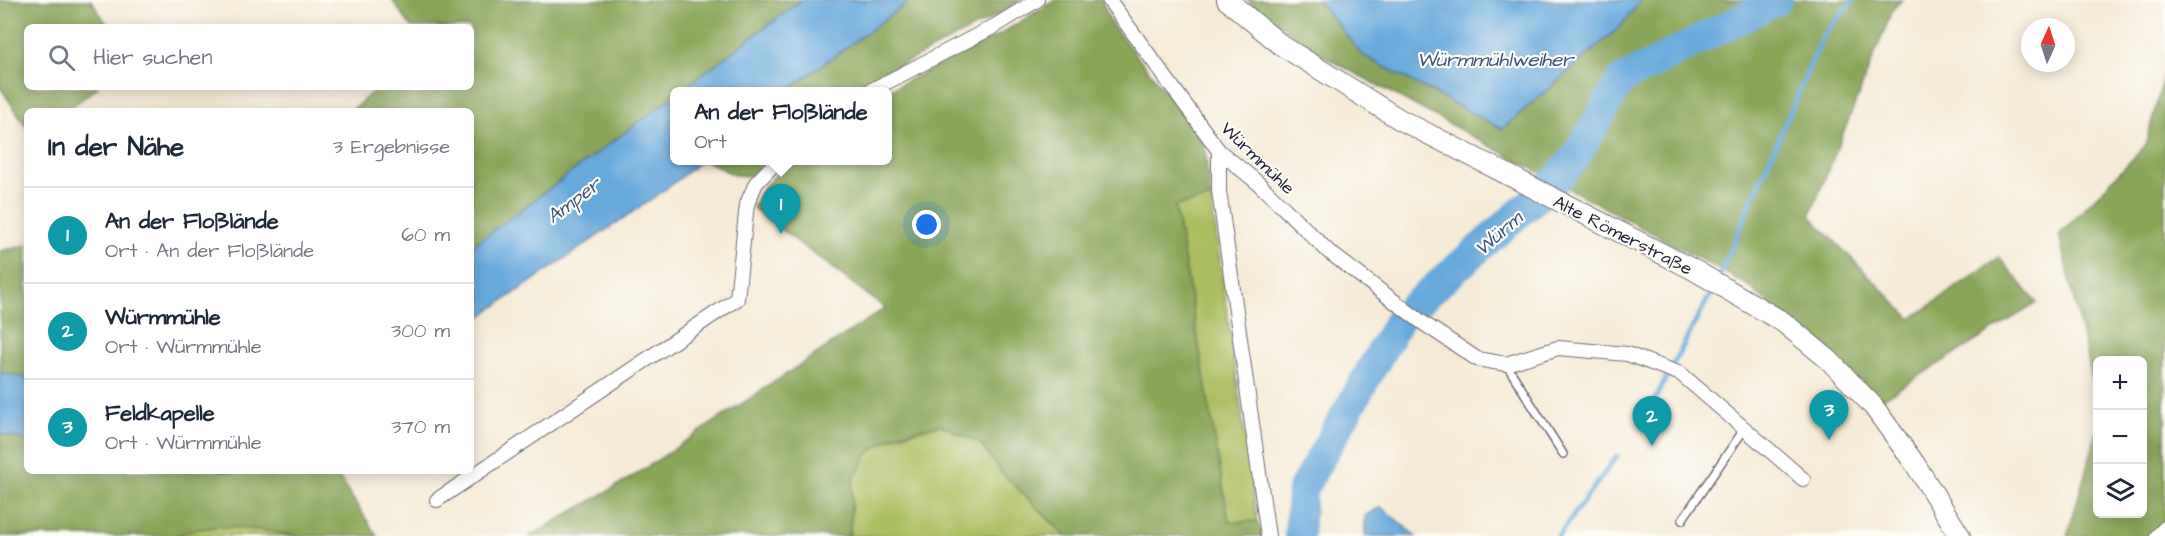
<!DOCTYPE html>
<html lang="de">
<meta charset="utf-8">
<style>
:root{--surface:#fff;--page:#f6f6f7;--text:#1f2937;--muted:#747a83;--line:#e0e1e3;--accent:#d1495b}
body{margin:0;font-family:"Architects Daughter",sans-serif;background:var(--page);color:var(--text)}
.controls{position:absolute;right:18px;bottom:18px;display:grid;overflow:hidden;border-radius:9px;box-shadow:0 3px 15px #0003}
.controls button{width:54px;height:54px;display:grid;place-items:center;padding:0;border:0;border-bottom:2px solid var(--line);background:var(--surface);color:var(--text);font:30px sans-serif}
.compass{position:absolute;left:2021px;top:18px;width:54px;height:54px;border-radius:50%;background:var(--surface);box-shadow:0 3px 15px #0003;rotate:3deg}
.you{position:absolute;left:927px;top:225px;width:21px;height:21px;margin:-15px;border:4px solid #fff;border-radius:50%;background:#1a73e8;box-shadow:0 0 0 9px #1a73e833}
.badge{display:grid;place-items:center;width:39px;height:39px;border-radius:50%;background:var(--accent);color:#fff;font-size:20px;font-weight:700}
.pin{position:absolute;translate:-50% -50px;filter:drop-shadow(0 2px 3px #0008)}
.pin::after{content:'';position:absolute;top:32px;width:21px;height:18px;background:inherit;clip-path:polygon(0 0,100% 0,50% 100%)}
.popup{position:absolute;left:670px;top:87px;width:222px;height:78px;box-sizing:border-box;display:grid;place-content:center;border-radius:9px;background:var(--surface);filter:drop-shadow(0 2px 4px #0005);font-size:20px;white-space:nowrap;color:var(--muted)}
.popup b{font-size:22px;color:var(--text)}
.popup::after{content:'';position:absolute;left:50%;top:100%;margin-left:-12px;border:12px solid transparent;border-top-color:var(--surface)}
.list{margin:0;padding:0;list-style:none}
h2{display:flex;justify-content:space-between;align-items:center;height:78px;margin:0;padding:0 24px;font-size:26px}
h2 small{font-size:20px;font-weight:400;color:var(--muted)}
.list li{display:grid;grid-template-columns:39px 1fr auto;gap:18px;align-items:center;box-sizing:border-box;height:96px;padding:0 24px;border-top:2px solid var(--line)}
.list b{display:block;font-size:22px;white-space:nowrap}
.list p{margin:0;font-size:20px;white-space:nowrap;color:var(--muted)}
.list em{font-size:20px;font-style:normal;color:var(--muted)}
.icon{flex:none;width:33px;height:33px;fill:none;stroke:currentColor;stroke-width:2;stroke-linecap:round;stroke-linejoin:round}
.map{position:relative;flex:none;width:2165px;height:536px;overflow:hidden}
.search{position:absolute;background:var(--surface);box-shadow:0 3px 15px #0003;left:24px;top:24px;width:450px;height:66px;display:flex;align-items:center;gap:15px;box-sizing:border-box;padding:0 21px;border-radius:9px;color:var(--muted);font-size:22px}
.panel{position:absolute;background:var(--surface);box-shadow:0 3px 15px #0003;left:24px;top:108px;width:450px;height:366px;border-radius:9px}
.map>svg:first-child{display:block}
.green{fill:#acbe62;stroke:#67704e;stroke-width:1.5}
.forest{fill:#89a558;stroke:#56644a;stroke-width:1.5}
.water{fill:#68a9dc;stroke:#45668c;stroke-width:1.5}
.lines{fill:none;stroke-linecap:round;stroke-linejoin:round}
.stream{stroke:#68a9dc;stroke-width:5}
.river{stroke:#68a9dc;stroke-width:30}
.service-casing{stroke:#6c6871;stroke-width:10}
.minor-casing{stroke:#6c6871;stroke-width:16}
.secondary-casing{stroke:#6c6871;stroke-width:22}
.service{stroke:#fff;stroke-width:7}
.minor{stroke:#fff;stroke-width:14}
.secondary{stroke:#fff;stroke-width:20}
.labels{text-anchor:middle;stroke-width:4.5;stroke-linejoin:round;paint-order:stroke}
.street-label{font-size:18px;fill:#22223b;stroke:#fdfcf7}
.water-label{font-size:20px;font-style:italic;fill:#3e587b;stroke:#fdfcf7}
</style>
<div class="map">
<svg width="2165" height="536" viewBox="0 0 2165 536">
<rect width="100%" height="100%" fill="#fdfcf7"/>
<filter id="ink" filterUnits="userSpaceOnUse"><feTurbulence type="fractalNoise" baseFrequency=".0167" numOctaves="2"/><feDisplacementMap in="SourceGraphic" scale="12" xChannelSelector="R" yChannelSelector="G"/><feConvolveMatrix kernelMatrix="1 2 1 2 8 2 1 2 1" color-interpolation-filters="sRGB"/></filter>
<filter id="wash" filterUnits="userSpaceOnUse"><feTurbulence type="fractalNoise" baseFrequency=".008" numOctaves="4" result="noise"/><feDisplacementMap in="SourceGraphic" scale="24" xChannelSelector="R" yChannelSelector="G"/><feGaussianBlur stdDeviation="1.35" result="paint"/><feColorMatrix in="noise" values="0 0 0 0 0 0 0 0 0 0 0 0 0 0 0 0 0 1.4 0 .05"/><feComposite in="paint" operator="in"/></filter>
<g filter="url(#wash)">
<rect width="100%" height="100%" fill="#f5ead5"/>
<g class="green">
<path d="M1211 198 1257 521 1229 523 1175 206Z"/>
<path d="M941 425 980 443 1002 473 1066 536H846L850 533C851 516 850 498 853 482 860 441 907 432 941 425Z"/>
<path d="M238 526 300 536H174L195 528Z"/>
</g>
<g class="forest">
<path d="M0 0H91L109 27H27V87H98L66 111H27V128L0 87Z"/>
<path d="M392 0H801L680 91 674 92V96L471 247V111H351L378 87H471V27H411Z"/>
<path d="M911 0H1021L990 19 851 91 786 92Z"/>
<path d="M1055 0H1102L1111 24 1204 139 1211 198 1175 206 1229 522 1257 521 1263 536H1066L1002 473 980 443 941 425 897 434 868 453 853 480 850 533 845 536H530L632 477 885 308 753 208 763 188 790 161 888 160 887 91 999 35Z"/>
<path d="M1247 0H1318L1362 55 1502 129 1622 25 1641 0H1902L1893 9 1810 216 1911 319 1999 257 2037 303 1882 399 1746 284 1318 53Z"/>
<path d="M2165 72V528L2157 536H2067L2097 433 2098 514H2142V360H2098L2097 399 2059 235 2145 146Z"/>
<path d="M706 161H765L750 176 734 175Z"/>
<path d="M27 245V378L0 372V251Z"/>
<path d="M0 434 27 440V471H335L377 536C351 536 323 536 298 536 251 530 221 519 174 536H0Z"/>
</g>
<g class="water">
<path d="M802 0H911L786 91H680Z"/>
<path d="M1318 0H1641L1622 25 1502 129 1362 55Z"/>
<path d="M674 96V160L701 161 669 187 471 323V247Z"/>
<path d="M0 372 27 378V440L0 434Z"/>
<path d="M1381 507 1416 536H1365V516Z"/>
</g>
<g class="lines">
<g class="stream">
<path d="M1718 279 1823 36 1853 0"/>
<path d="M1645 418 1714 287"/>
<path d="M1558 536 1617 456"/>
</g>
<path class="river" d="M1299 536 1302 490 1401 317 1551 185 1575 158 1621 80 1777 0"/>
</g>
</g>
<g filter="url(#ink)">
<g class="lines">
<g class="service-casing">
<g id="service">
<path d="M1506 364 1563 454"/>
<path d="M1682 520 1745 428"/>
</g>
</g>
<g class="minor-casing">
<g id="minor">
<path d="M1109 0 1219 151 1258 183 1329 252 1423 323 1477 359 1506 364 1558 348 1627 354 1681 374 1803 479"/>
<path d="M868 92 995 26 1037 0"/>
<path d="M1219 151V191L1268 536"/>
<path d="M437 500 737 299 747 204 756 183 778 160"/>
<path d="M2157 536 2165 528"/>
</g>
</g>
<g class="secondary-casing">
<path id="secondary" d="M1227 0 1281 45 1399 119 1694 270 1783 322 1829 360 1873 406 1915 464 1960 536"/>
</g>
<use href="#service" class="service"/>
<use href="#minor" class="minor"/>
<use href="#secondary" class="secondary"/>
</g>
</g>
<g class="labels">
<g class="street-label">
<text transform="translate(1258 158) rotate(44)" y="6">Würmmühle</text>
<text transform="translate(1623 235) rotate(27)" y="6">Alte Römerstraße</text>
</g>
<g class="water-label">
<text x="1495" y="66">Würmmühlweiher</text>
<text transform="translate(573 200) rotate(-37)" y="7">Amper</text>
<text transform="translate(1498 233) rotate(-41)" y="7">Würm</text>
</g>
</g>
</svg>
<div class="controls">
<button>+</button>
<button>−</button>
<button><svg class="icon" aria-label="layers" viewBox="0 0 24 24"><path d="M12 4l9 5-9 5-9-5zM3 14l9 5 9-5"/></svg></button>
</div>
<svg class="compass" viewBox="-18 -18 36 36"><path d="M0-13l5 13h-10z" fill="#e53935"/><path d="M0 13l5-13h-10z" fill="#747a83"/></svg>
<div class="you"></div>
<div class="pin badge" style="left:781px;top:234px;background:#0f9aa8">1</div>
<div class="popup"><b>An der Floßlände</b>Ort</div>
<div class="pin badge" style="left:1652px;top:446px;background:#0f9aa8">2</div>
<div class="pin badge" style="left:1829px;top:440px;background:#0f9aa8">3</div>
<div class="search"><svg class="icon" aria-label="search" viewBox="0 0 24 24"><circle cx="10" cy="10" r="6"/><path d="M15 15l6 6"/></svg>Hier suchen</div>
<section class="panel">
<h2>In der Nähe<small>3 Ergebnisse</small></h2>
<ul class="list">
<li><span class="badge" style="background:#0f9aa8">1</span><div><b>An der Floßlände</b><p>Ort · An der Floßlände</p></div><em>60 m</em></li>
<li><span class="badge" style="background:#0f9aa8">2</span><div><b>Würmmühle</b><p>Ort · Würmmühle</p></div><em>300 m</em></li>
<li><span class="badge" style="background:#0f9aa8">3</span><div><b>Feldkapelle</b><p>Ort · Würmmühle</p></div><em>370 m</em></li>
</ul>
</section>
</div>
